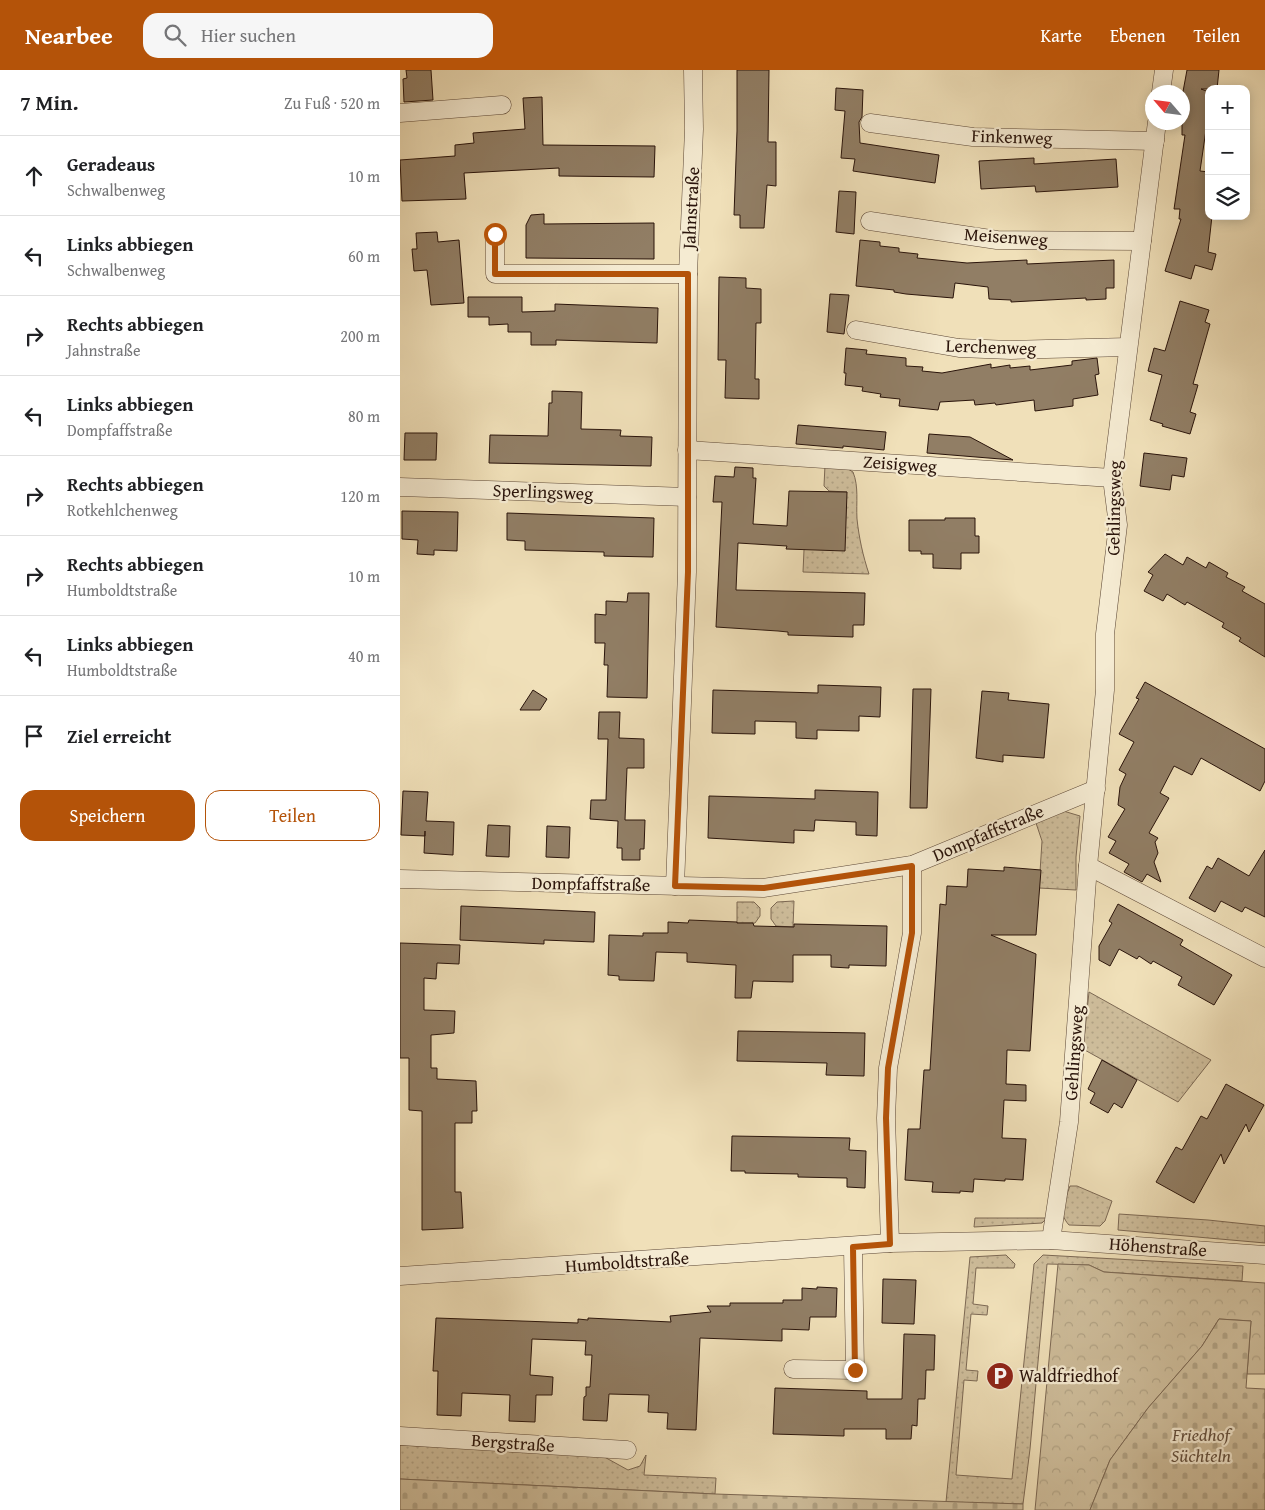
<!DOCTYPE html>
<html lang="de">
<meta charset="utf-8">
<style>
:root{--surface:#fff;--page:#f6f6f6;--text:#202124;--muted:#757577;--line:#e0e0e0;--accent:#b45309}
body{margin:0;font-family:"Gentium Book Plus",serif;background:var(--page);color:var(--text)}
.controls{position:absolute;right:15px;top:15px;display:grid;overflow:hidden;border-radius:10px;box-shadow:0 2px 12px #0003}
.controls button{width:45px;height:45px;display:grid;place-items:center;padding:0;border:0;border-bottom:1px solid var(--line);background:var(--surface);color:var(--text);font:25px sans-serif}
.compass{position:absolute;left:745px;top:15px;width:45px;height:45px;border-radius:50%;background:var(--surface);box-shadow:0 2px 12px #0003;rotate:298deg}
.stop{position:absolute;width:15px;height:15px;margin:-11px;border:4px solid #b45309;border-radius:50%;background:#fff}
.stop.end{background:#b45309;border-color:#fff;box-shadow:0 1px 5px #0008}
.list{margin:0;padding:0;list-style:none}
h2{display:flex;justify-content:space-between;align-items:center;height:65px;margin:0;padding:0 20px;font-size:21px}
h2 small{font-size:16px;font-weight:400;color:var(--muted)}
.list li{display:grid;grid-template-columns:32px 1fr auto;gap:15px;align-items:center;box-sizing:border-box;height:80px;padding:0 20px;border-top:1px solid var(--line)}
.list b{display:block;font-size:19px;white-space:nowrap}
.list p{margin:0;font-size:16px;white-space:nowrap;color:var(--muted)}
.list em{font-size:16px;font-style:normal;color:var(--muted)}
.actions{display:flex;gap:10px;padding:15px 20px}
.actions a{flex:1;padding:11px 0;border:1px solid var(--accent);border-radius:15px;text-align:center;font-size:18px;color:var(--accent)}
.actions .main{background:var(--accent);color:#fff}
.icon{flex:none;width:28px;height:28px;fill:none;stroke:currentColor;stroke-width:2;stroke-linecap:round;stroke-linejoin:round}
.map{position:relative;flex:none;width:865px;height:1440px;overflow:hidden}
header{display:flex;align-items:center;gap:30px;box-sizing:border-box;height:70px;padding:0 25px;background:var(--accent);color:#fff}
header strong{font-size:24px}
nav{display:flex;gap:28px;margin-inline-start:auto;font-size:18px}
.search{width:350px;height:45px;background:var(--page);display:flex;align-items:center;gap:12px;box-sizing:border-box;padding:0 18px;border-radius:15px;color:var(--muted);font-size:19px}
main{display:flex}
aside{flex:1;background:var(--surface)}
.map>svg:first-child{display:block}
.grass{fill:url(#grass-dots);stroke:#7c6853}
.forest{fill:url(#forest-crowns);stroke:#7c6853}
.cemetery{fill:url(#cemetery-stones);stroke:#7c6853}
.building{fill:#917e65;stroke:#2a140b}
.lines{fill:none;stroke-linecap:round;stroke-linejoin:round}
.street-casing{stroke:#5c4736;stroke-width:19}
.street{stroke:#f5ebd2;stroke-width:18}
.route{stroke:#b45309;stroke-width:6}
.labels{text-anchor:middle;stroke-width:4.5;stroke-linejoin:round;paint-order:stroke}
.street-label{font-size:18px;fill:#2a140b;stroke:#f5ebd2}
.poi-label{font-size:18px;fill:#2a140b;stroke:#f5ebd2;text-anchor:start}
.park-label{font-size:18px;font-style:italic;fill:#634f3d;stroke:#f5ebd2}
</style>
<header>
<strong>Nearbee</strong>
<div class="search"><svg class="icon" aria-label="search" viewBox="0 0 24 24"><circle cx="10" cy="10" r="6"/><path d="M15 15l6 6"/></svg>Hier suchen</div>
<nav><a>Karte</a><a>Ebenen</a><a>Teilen</a></nav>
</header>
<main>
<aside>
<h2>7 Min.<small>Zu Fuß · 520 m</small></h2>
<ul class="list">
<li><svg class="icon" aria-label="ahead" viewBox="0 0 24 24"><path d="M12 20V5M6 11l6-6 6 6"/></svg><div><b>Geradeaus</b><p>Schwalbenweg</p></div><em>10 m</em></li>
<li><svg class="icon" aria-label="left" viewBox="0 0 24 24"><path d="M17 20v-9H6M10 6l-5 5 5 5"/></svg><div><b>Links abbiegen</b><p>Schwalbenweg</p></div><em>60 m</em></li>
<li><svg class="icon" aria-label="right" viewBox="0 0 24 24"><path d="M7 20v-9h11M14 6l5 5-5 5"/></svg><div><b>Rechts abbiegen</b><p>Jahnstraße</p></div><em>200 m</em></li>
<li><svg class="icon" aria-label="left" viewBox="0 0 24 24"><path d="M17 20v-9H6M10 6l-5 5 5 5"/></svg><div><b>Links abbiegen</b><p>Dompfaffstraße</p></div><em>80 m</em></li>
<li><svg class="icon" aria-label="right" viewBox="0 0 24 24"><path d="M7 20v-9h11M14 6l5 5-5 5"/></svg><div><b>Rechts abbiegen</b><p>Rotkehlchenweg</p></div><em>120 m</em></li>
<li><svg class="icon" aria-label="right" viewBox="0 0 24 24"><path d="M7 20v-9h11M14 6l5 5-5 5"/></svg><div><b>Rechts abbiegen</b><p>Humboldtstraße</p></div><em>10 m</em></li>
<li><svg class="icon" aria-label="left" viewBox="0 0 24 24"><path d="M17 20v-9H6M10 6l-5 5 5 5"/></svg><div><b>Links abbiegen</b><p>Humboldtstraße</p></div><em>40 m</em></li>
<li><svg class="icon" aria-label="arrive" viewBox="0 0 24 24"><path d="M6 21V4h12l-3 4 3 4H6"/></svg><div><b>Ziel erreicht</b></div></li>
</ul>
<div class="actions"><a class="main">Speichern</a><a>Teilen</a></div>
</aside>
<div class="map">
<svg width="865" height="1440" viewBox="0 0 865 1440">
<defs>
<pattern id="grass-dots" width="8" height="8" patternUnits="userSpaceOnUse" patternTransform="scale(1.25)"><rect width="8" height="8" fill="#cebd9b"/><path d="M2 2h.1M6 6h.1" fill="none" stroke="#b1a284" stroke-width="1.8" stroke-linecap="round"/></pattern>
<pattern id="forest-crowns" width="20" height="18" patternUnits="userSpaceOnUse" patternTransform="scale(1.25)"><rect width="20" height="18" fill="#cebd9b"/><path d="M2 6a3 3 0 1 1 6 0M12 15a3 3 0 1 1 6 0" fill="none" stroke="#b1a284"/></pattern>
<pattern id="cemetery-stones" width="16" height="16" patternUnits="userSpaceOnUse" patternTransform="scale(1.25)"><rect width="16" height="16" fill="#cebd9b"/><path d="M2 7V4a2 2 0 0 1 4 0v3zM10 15v-3a2 2 0 0 1 4 0v3z" fill="#b1a284"/></pattern>
</defs>
<rect width="100%" height="100%" fill="#f0e0b9"/>
<filter id="stains"><feTurbulence type="fractalNoise" baseFrequency=".004" numOctaves="4"/><feColorMatrix values="0 0 0 0 .2 0 0 0 0 .09 0 0 0 0 .02 0 0 0 .5 -.17"/></filter>
<radialGradient id="worn" r=".72"><stop offset=".6" stop-color="#630" stop-opacity="0"/><stop offset="1" stop-color="#630" stop-opacity=".3"/></radialGradient>
<g class="grass">
<path d="M425 395 443 396 453 402C459 417 456 432 457 449 459 468 463 486 469 504L403 502 404 480 447 422 429 421 424 416Z"/>
<path d="M660 740 680 746 676 787V820L639 818 642 771 635 750Z"/>
<path d="M394 831 393 857 376 856 371 849V838L377 832Z"/>
<path d="M337 832H354L360 838V846L355 853H337Z"/>
<path d="M689 922 811 990 778 1032 683 979Z"/>
<path d="M670 1116H677L712 1131 705 1151 700 1156 669 1155C657 1142 665 1131 670 1116Z"/>
<path d="M719 1144 808 1150 865 1156V1173L718 1160Z"/>
<path d="M575 1148H647L642 1153 574 1157Z"/>
<path d="M606 1185 615 1194 614 1198H576L573 1234 588 1236 587 1245 571 1244 566 1300 578 1301 577 1311 564 1310 556 1405 612 1409 634 1194 643 1185 843 1196 842 1211 704 1202 689 1195 647 1194 630 1379 623 1434 546 1432 570 1187Z"/>
<path d="M0 1375 199 1384 228 1400 240 1396 246 1385 244 1405 316 1408 315 1424 0 1409Z"/>
</g>
<path class="forest" d="M658 1194 689 1195 704 1202 865 1213V1304H847L851 1251 819 1249 802 1276 748 1338 710 1390 690 1440H635Z"/>
<g class="cemetery">
<path d="M819 1249 851 1251 846 1318 865 1319V1440H690L710 1390 748 1338 802 1276Z"/>
<path d="M0 1409 315 1424 623 1434V1440H0Z"/>
</g>
<g class="building">
<path d="M6 0H31L33 30 4 32 3 9 7 8Z"/>
<path d="M337 0H369L368 72H376V116L367 115 364 158H340V145H334L337 61Z"/>
<path d="M787 0H819L817 19H801L809 22V39L800 101 809 102V146H812L808 182 816 184 812 200 795 195 791 209 765 201 781 149H779L780 139H774L785 65H782V27Z"/>
<path d="M436 18 463 20 462 47 459 52 460 73 539 85 535 113 453 101 455 89 441 88 445 41 435 40Z"/>
<path d="M142 27 143 75 255 76 254 107 159 106V98L64 103 66 129 2 131 0 90 55 86V75L74 73 73 63 125 59 123 28Z"/>
<path d="M634 88V94L716 89 718 117 636 122 635 116 581 119 579 91Z"/>
<path d="M439 121 456 122 454 164 436 162Z"/>
<path d="M144 144V154L254 153V189L126 188V155L131 145Z"/>
<path d="M37 162 38 172 59 170 64 233 31 235 27 200 14 201 12 179H17L16 163Z"/>
<path d="M460 170 480 172V176L499 178V182L518 184 517 188 567 193 627 190V194L714 190V218H706V229L686 230V228L611 232V230L589 229 588 217 555 213 553 228 506 224 494 222V220L456 216Z"/>
<path d="M319 207 346 208V218L361 219V253H356L355 309H359V329L325 328 326 290H318Z"/>
<path d="M430 224 449 225 444 264 427 262Z"/>
<path d="M68 227H122V242L155 241V234L258 238 257 273 156 270V275H131V262H108V254L89 255V247H68Z"/>
<path d="M780 231 809 240 805 252 810 254 793 314 798 315 790 342 796 344 790 364 762 356 763 354 750 350 762 305 748 301 754 278 765 281Z"/>
<path d="M446 278 467 280 466 284 506 288V296L523 297 522 301 542 303 591 294V298L610 295V298L630 296V300L672 295V291L697 288 699 304 695 305 698 325 673 329V336L635 341 634 330 596 335 595 333 575 335 574 330 540 332 538 340 499 336 500 329 480 327 481 324 462 321 463 317 445 315 446 303H444Z"/>
<path d="M152 321 182 322 181 359 221 360 220 366 252 367 251 396 89 393 90 365 148 366 149 333H152Z"/>
<path d="M398 355 486 362 484 380 443 376V378L396 374Z"/>
<path d="M5 363H37L36 390H4Z"/>
<path d="M529 364 570 367 613 390 527 383Z"/>
<path d="M744 383 787 388 784 407 772 405 770 420 740 416Z"/>
<path d="M335 397 353 398V408H356L353 454 387 456 389 421 447 422 445 481 386 479 387 476 338 473 336 520 465 523 464 555H453V567L388 565V562L378 561 316 557 322 432H313L315 406 334 407Z"/>
<path d="M2 441 58 442 57 481 34 480V485L17 484 18 470 2 469Z"/>
<path d="M107 443 254 448 253 487 204 486V482L125 480V471L107 470Z"/>
<path d="M545 448H575V466H579V483H561V499L533 498V484H521V481H509V450H545Z"/>
<path d="M765 484 783 495 787 487 806 498 809 492 828 503 826 507 845 517 842 521 865 534V587L839 571 841 568 822 557 824 553 787 532 785 535 767 524 763 531 744 521 753 505 748 502Z"/>
<path d="M228 523H249L247 628 207 627 208 595H204L205 573H195V544L206 545V531L227 532Z"/>
<path d="M745 612 865 679V711L860 721 801 688 792 705 774 696 760 723 769 728 749 763 758 768 755 772 758 783 754 792 761 812 747 804 742 812 724 802 729 794 709 783 716 771 708 767 725 739 718 735 720 717 726 704 719 700 734 672 719 664 739 629 736 628Z"/>
<path d="M418 615 481 617 480 647 459 646V661L417 660V669L396 668V652L355 651V664L312 663 313 620 418 623Z"/>
<path d="M513 619H531L527 738H510Z"/>
<path d="M133 620 147 629 140 640H120Z"/>
<path d="M582 621 609 623 608 630 649 634 644 688 603 685V692L576 688Z"/>
<path d="M199 642H220L219 668 244 669V698H227L226 722 225 750H245L244 779H240V790H222V778H217L218 751 190 749 191 730H206L208 669H198Z"/>
<path d="M415 720 478 722 477 766 456 765V752L415 750 414 761 394 760V773L308 768 309 726 415 729Z"/>
<path d="M3 721 28 722 26 751 54 752 53 785 24 783 25 761V766L1 765Z"/>
<path d="M88 755 110 756 109 787 86 786Z"/>
<path d="M147 756 170 757 169 788 146 787Z"/>
<path d="M865 780V847L845 837 842 842 821 831 815 842 789 828 807 796 812 799 818 788 849 806Z"/>
<path d="M604 797 641 800 636 865H591L636 884 630 981 607 980 606 1014 626 1015V1031L604 1030 602 1068 626 1069 623 1110 605 1109V1111L574 1109 573 1122 560 1121V1123L532 1122 533 1112 505 1110 508 1059H520L524 1000H530L540 834 546 835 547 816 567 817 568 799 604 801Z"/>
<path d="M718 834 783 870 780 875 832 905 814 935 778 915 782 907 753 891 751 894 739 886 737 889 719 879 710 896 699 890V876L712 853 709 851Z"/>
<path d="M61 836 195 842 194 872 144 870V874L60 870Z"/>
<path d="M289 850 337 852V853H353L354 856 394 857V854L487 856 486 896 449 895V898L431 897V885H393V912L353 911 351 928H335L336 895 287 892V883L256 882 254 911 219 910V906L208 905 209 865 243 866V863H268V852L288 853Z"/>
<path d="M0 873 60 875 59 894 37 893 36 909 24 908V940L55 941 54 963 31 965V998H37V1009L76 1011 77 1041H72V1053H55V1122H61L63 1158 22 1160V1041L9 1040V988H0Z"/>
<path d="M338 961 465 963 464 1006 426 1005 427 993 337 991Z"/>
<path d="M702 990 737 1010 722 1038 714 1033 708 1043 690 1033 695 1023 688 1019Z"/>
<path d="M826 1014 864 1035 849 1062 846 1054 824 1094 821 1084 794 1133 756 1112 776 1077 782 1080 801 1046 807 1049Z"/>
<path d="M332 1066 450 1068 449 1080 466 1081 465 1118 447 1117V1108L398 1107V1104L345 1103V1101H331Z"/>
<path d="M483 1209 516 1210 514 1254 482 1253Z"/>
<path d="M417 1217 437 1218 436 1247H410L409 1260 382 1259V1271L300 1268 296 1360 267 1359 268 1343 248 1342 249 1325 209 1324 207 1351 183 1350 184 1327 186 1326V1317H190L192 1285H185L186 1271 132 1269 130 1305 153 1307 152 1325H136L135 1352 109 1351 110 1325 62 1323 61 1346 37 1345 38 1301H33L36 1248 178 1253V1249L188 1250V1248L271 1252 270 1246 311 1242 307 1236H330V1233H383V1230H402V1218L417 1219Z"/>
<path d="M504 1264 535 1265 534 1300H526L525 1329H518L517 1356 512 1355 511 1369H486V1359H444V1366L373 1364 375 1318 467 1321V1329H502Z"/>
</g>
<g class="lines">
<g class="street-casing">
<g id="street">
<path d="M761 22 764 0"/>
<path d="M0 43 102 35"/>
<path d="M470 53 573 67 755 71"/>
<path d="M470 151 597 170 742 171"/>
<path d="M95 164V204H288"/>
<path d="M456 260 559 278 611 280 728 277"/>
<path d="M287 380 712 408"/>
<path d="M0 417 287 427"/>
<path d="M688 796 865 888"/>
<path d="M0 809 363 818 512 795 696 719"/>
<path d="M275 816 287 502 288 204 294 59 293 0"/>
<path d="M651 1170 669 1052 688 796 705 620V564L718 455 712 408 757 52"/>
<path d="M490 1173 486 1048 488 998 512 863V795"/>
<path d="M0 1206 490 1173 651 1170 865 1185"/>
<path d="M393 1299 455 1300 453 1177"/>
<path d="M0 1366 227 1380"/>
</g>
</g>
<use href="#street" class="street"/>
</g>
<g class="lines">
<path class="route" d="M95 164V204H288V502L275 816 364 818 512 796V863L488 998 486 1048 490 1174 453 1177 455 1300"/>
</g>
<defs>
<g id="parking-disc" transform="scale(1.4375)"><circle r="9.5" fill="#8f2418" stroke="#f5ebd2"/><path d="M-3.5-5.5H1a3.5 3.5 0 0 1 0 7H-1V5.5H-3.5ZM-1-3.4V-.6H.8a1.4 1.4 0 0 0 0-2.8Z" fill="#fff"/></g>
</defs>
<g fill-rule="evenodd">
<use href="#parking-disc" x="600" y="1306"/>
</g>
<g class="labels">
<g class="street-label">
<text transform="translate(612 67) rotate(2)" y="6">Finkenweg</text>
<text transform="translate(291 138) rotate(-87)" y="6">Jahnstraße</text>
<text transform="translate(606 167) rotate(4)" y="6">Meisenweg</text>
<text transform="translate(591 277) rotate(2)" y="6">Lerchenweg</text>
<text transform="translate(500 394) rotate(4)" y="6">Zeisigweg</text>
<text transform="translate(143 422) rotate(2)" y="6">Sperlingsweg</text>
<text transform="translate(714 438) rotate(-89)" y="6">Gehlingsweg</text>
<text transform="translate(588 763) rotate(-23)" y="6">Dompfaffstraße</text>
<text transform="translate(191 814) rotate(1)" y="6">Dompfaffstraße</text>
<text transform="translate(674 983) rotate(-86)" y="6">Gehlingsweg</text>
<text transform="translate(758 1177) rotate(4)" y="6">Höhenstraße</text>
<text transform="translate(227 1192) rotate(-4)" y="6">Humboldtstraße</text>
<text transform="translate(113 1373) rotate(4)" y="6">Bergstraße</text>
</g>
<g class="poi-label">
<text x="619" y="1312">Waldfriedhof</text>
</g>
<g class="park-label">
<text x="801" y="1371">Friedhof<tspan x="801" dy="21">Süchteln</tspan></text>
</g>
</g>
<rect width="100%" height="100%" filter="url(#stains)"/>
<rect width="100%" height="100%" fill="url(#worn)"/>
</svg>
<div class="controls">
<button>+</button>
<button>−</button>
<button><svg class="icon" aria-label="layers" viewBox="0 0 24 24"><path d="M12 4l9 5-9 5-9-5zM3 14l9 5 9-5"/></svg></button>
</div>
<svg class="compass" viewBox="-18 -18 36 36"><path d="M0-13l5 13h-10z" fill="#e53935"/><path d="M0 13l5-13h-10z" fill="#757577"/></svg>
<div class="stop" style="left:95px;top:164px"></div>
<div class="stop end" style="left:455px;top:1300px"></div>
</div>
</main>
